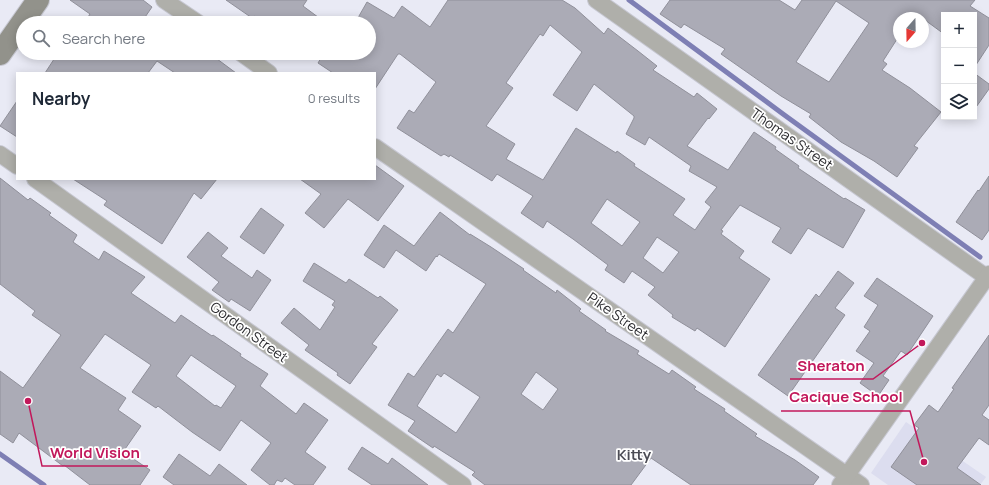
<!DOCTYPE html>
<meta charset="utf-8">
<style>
:root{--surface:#fff;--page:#f2f2f3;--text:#1f2937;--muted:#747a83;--line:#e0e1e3}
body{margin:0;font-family:Manrope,sans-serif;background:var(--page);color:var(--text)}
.controls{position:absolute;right:12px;top:12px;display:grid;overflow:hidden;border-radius:0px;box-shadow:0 2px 10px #0003}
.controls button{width:36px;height:36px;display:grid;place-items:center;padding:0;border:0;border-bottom:1px solid var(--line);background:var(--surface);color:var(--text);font:20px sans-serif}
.compass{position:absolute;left:893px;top:12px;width:36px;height:36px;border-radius:50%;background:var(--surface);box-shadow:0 2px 10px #0003;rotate:200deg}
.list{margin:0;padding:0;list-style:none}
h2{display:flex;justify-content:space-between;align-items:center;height:52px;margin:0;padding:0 16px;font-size:17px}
h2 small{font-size:13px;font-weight:400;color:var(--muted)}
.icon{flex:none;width:22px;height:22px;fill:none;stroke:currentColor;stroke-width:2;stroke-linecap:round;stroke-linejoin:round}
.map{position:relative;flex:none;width:989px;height:485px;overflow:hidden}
.search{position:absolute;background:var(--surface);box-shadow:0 2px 10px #0003;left:16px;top:16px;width:360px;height:44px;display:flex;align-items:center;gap:10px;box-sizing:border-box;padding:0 14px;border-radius:22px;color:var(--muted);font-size:15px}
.panel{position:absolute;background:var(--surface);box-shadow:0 2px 10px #0003;left:16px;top:72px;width:360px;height:108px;border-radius:0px}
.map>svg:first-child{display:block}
.built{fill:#dcddef}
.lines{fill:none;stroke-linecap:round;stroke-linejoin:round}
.stream{stroke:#7e7fb4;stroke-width:5}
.building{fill:#ababb6;stroke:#90909a;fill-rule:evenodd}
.street-casing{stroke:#c7c8d2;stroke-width:18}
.secondary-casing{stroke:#c7c8d2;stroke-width:24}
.street{stroke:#afafaa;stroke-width:16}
.secondary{stroke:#92928b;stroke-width:22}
.labels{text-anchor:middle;stroke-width:3.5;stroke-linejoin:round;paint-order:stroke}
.street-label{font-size:14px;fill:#2c2c30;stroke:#fff}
.neighbourhood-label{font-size:15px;font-weight:bold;fill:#4c4c55;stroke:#fff}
.leader{fill:none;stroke:#c2185b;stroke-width:1.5}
.callout-dot{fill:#c2185b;stroke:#fff;stroke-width:1.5}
.callout-label{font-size:15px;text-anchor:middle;font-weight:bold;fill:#c2185b;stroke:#fff;stroke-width:3.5;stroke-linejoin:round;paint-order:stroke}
</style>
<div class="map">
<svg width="989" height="485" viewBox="0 0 989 485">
<rect width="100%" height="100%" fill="#e9eaf5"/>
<path class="built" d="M906 422 986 477 980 485H888L871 473Z"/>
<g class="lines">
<g class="stream">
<path d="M629 0 783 114 980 257"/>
<path d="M0 454 44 485"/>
</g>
</g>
<g class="building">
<path d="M70 0H143L152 7 141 23H97L88 17 90 14Z"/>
<path d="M226 0H307L303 6 326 23H264L254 16 252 18Z"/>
<path d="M448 0H562L575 8 604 34 608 28 638 51 657 66 653 70 694 97 697 93 717 109 709 119 708 118 687 146 728 170 754 132 776 147 775 149 799 166 798 168 844 199 845 198 865 210 843 248 808 228 791 254 772 242 781 228 740 205 721 230 723 231 721 234 744 251 739 258 770 279 725 347 697 328 695 331 672 317 673 315 648 295 655 287 632 271 624 283 605 270 608 265 573 239 547 221 543 228 521 213 533 196 497 174 492 181 450 155 449 157 444 154 441 156 397 128 409 110 414 113 436 82 400 54H398L375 89V73H333L318 63 324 53H369V23H355L367 2 394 18 402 6 430 27ZM550 25 582 52 553 95 577 111 594 84 634 116V118L626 134 645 145 649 137 691 166 689 171 717 187 705 202 711 207 695 230 673 215 685 199 634 166 635 164 617 151 616 153 576 128 543 180 506 159 515 144 486 126 513 88 506 83 540 34 543 36ZM607 199 640 222 622 246 591 223ZM657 237 679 252 663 273 643 258Z"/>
<path d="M670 0H779L795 10 802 0H975L970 6 989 18V45L974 68V15H944V34L914 12 910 18H899V36L883 61 887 64 882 70 910 88 941 112 914 146 918 148 897 177 874 161 841 142 809 117 811 114 781 96 721 54 725 49 684 24 681 28 660 14ZM836 1 869 23 829 82 796 62Z"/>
<path d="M58 53H209L236 73H175L157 61 148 73H45Z"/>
<path d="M974 73 989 84V89L974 110Z"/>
<path d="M17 101V137L0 126Z"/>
<path d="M375 165 404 186 378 221 348 199 324 228 305 213 321 194 300 179H375Z"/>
<path d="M989 176V230L982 240 956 222 978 190 979 191Z"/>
<path d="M0 178 28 200 30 198 51 213 49 215 77 235 73 242 99 260 104 251 145 277 131 293 175 323 181 315 212 336 213 335 241 354 240 356 268 374 260 386 296 414 304 403 328 420 305 452 326 467 313 485H295L285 478 282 482 277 480 274 485H270L251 470 271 443 241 420 220 451 192 432 158 406 156 408 132 392 151 365 105 334 80 368 126 398 118 410 141 426 123 452 150 470 140 485H90L64 465 63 466 19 433 13 443 0 434V371L23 388 61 335 32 315 35 311 0 284ZM191 355 236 386 221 408 216 405 215 406 176 376Z"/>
<path d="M73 179H217L201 199 194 193 162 244 104 205 107 201Z"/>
<path d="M261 208 284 225 264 254 240 237Z"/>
<path d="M440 212 470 235V234L491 247 524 269 523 270 556 293 557 290 581 309 579 311 606 330 605 331 639 351 637 354 669 374 672 370 696 387 694 389 725 409 724 411 757 434 755 436 795 460 819 477 813 485H691L651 458 631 485H485L472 475 475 472 434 446 433 448 408 431 415 421 388 405 408 373 414 377 448 329 453 333 486 284 439 254 437 257 436 256 426 271 396 250 384 268 364 255 384 225 414 246ZM536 372 558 389 543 410 521 394ZM444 373 480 397 456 433 417 406 437 374 441 377Z"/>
<path d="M208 232 228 248 221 256 252 278 257 270 271 280 250 311 231 299 229 302 212 290 219 282 187 257Z"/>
<path d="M314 263 346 283 349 279 378 298 380 296 398 310 372 344 377 347 350 384 337 375 338 373 305 350 309 345 281 323 294 308 320 330 335 307 332 305 335 301 303 281Z"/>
<path d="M838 271 854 283 835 308 845 315 788 396 758 375 816 294 819 297Z"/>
<path d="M877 278 933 316 907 355 901 351 883 376 889 380 878 396 860 383 874 363 856 351 870 331 864 327 878 305 864 296Z"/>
<path d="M989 335V405L982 415 989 420V445L979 438 957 468 981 485H917L891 467 919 428 914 425 929 405 938 412 954 389 952 388Z"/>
<path d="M362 447 388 464 392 458 428 485H372L348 469Z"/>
<path d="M179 454 210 476 219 464 247 485H174L163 477Z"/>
</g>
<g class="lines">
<g class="street-casing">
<g id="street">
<path d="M164 0 198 23"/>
<path d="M596 0 989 279"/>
<path d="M241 53 269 73"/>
<path d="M375 147 861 485"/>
<path d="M0 154 17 166"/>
<path d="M35 179 463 485"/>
<path d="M840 485 989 274"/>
</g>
</g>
<g class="secondary-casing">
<path id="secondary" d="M0 54 38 0"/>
</g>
<use href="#street" class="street"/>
<use href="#secondary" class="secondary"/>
</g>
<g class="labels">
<g class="street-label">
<text transform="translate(792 139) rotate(35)" y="5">Thomas Street</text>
<text transform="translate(618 316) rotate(35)" y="5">Pike Street</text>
<text transform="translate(249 332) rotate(36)" y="5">Gordon Street</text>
</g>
<g class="neighbourhood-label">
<text x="634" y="460">Kitty</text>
</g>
</g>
<path class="leader" d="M922 343L873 379H790M924 462L910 411H781M28 401L42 466H148"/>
<g class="callout-dot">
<circle cx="922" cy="343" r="4"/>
<circle cx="924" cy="462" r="4"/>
<circle cx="28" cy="401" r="4"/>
</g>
<g class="callout-label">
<text x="831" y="371">Sheraton</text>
<text x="846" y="402">Cacique School</text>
<text x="95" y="458">World Vision</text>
</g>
</svg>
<div class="controls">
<button>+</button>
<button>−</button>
<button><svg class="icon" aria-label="layers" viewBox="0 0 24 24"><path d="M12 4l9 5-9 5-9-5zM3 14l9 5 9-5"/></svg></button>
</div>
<svg class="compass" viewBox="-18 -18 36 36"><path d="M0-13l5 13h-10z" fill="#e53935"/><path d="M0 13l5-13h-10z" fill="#747a83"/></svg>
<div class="search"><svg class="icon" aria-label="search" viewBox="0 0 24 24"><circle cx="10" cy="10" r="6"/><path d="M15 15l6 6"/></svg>Search here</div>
<section class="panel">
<h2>Nearby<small>0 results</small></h2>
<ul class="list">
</ul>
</section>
</div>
